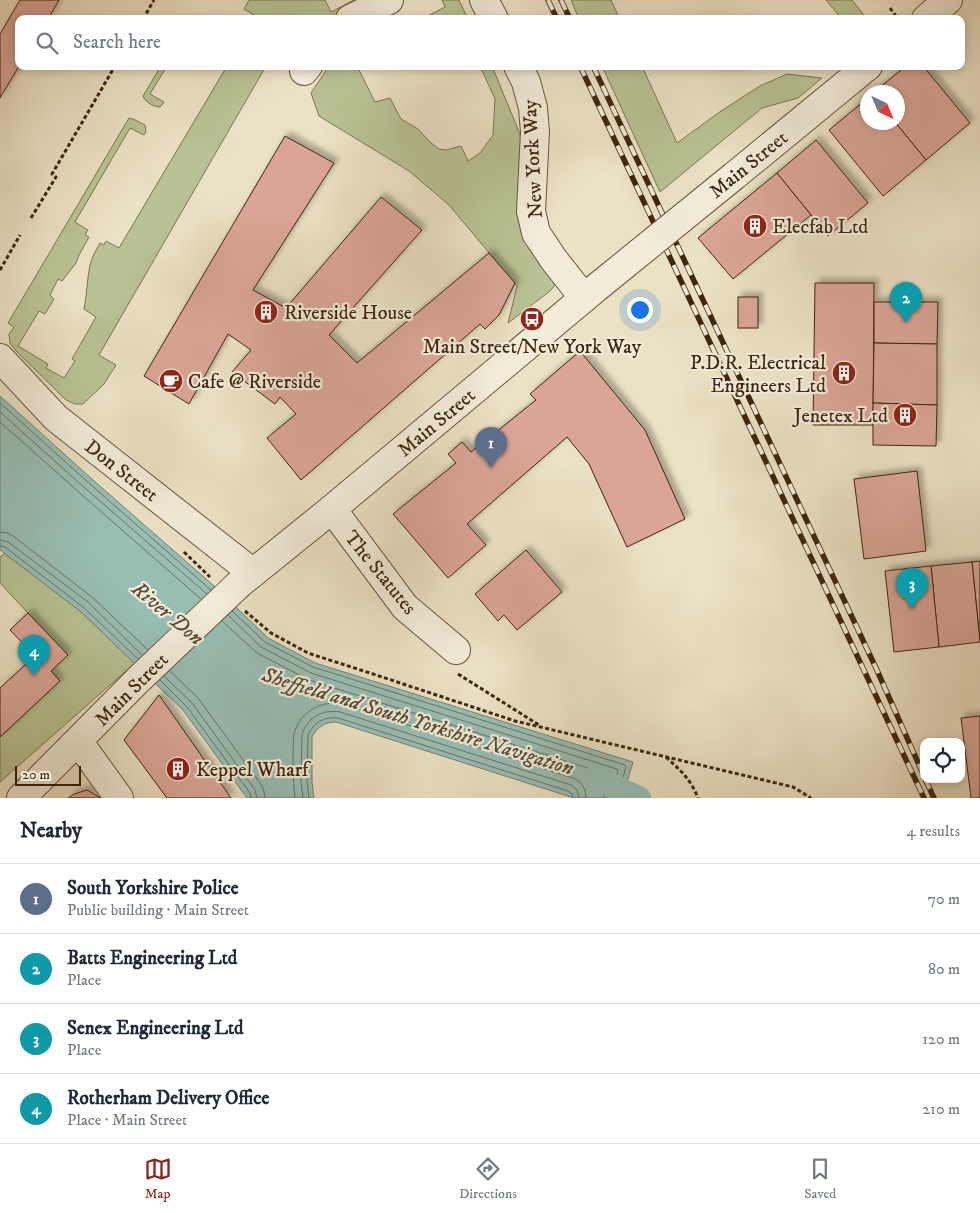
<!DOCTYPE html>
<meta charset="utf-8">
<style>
:root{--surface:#fff;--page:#f6f6f7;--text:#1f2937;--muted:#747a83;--line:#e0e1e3;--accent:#8f2418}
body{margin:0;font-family:"IM FELL DW Pica",serif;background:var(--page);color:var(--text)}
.controls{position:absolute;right:15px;bottom:15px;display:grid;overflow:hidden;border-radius:10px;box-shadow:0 2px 8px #0003}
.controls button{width:45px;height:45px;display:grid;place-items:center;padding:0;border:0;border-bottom:1px solid var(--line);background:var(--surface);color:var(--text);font:25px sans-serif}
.compass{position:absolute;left:860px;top:85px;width:45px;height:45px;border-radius:50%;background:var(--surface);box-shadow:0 2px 8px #0003;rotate:136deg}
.scale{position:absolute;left:15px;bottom:12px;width:66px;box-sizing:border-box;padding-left:5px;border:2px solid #3f250c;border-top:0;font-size:14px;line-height:18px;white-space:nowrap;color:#3f250c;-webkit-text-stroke:4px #f2ecd9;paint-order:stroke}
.you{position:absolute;left:639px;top:309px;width:18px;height:18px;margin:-12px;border:4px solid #fff;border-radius:50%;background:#1a73e8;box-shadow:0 0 0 8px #1a73e833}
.badge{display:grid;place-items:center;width:32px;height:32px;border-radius:50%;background:var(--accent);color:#fff;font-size:16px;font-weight:700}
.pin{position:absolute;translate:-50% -41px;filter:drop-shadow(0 1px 2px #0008)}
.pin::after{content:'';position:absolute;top:26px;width:18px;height:15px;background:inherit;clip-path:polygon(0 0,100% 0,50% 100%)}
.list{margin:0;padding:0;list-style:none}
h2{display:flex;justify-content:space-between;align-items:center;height:65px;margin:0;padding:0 20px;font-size:21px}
h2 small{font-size:16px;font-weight:400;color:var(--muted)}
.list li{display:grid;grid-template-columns:32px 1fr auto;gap:15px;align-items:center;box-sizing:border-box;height:70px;padding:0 20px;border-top:1px solid var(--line)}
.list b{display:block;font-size:19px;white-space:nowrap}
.list p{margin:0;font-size:16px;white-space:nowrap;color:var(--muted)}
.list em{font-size:16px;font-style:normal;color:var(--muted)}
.icon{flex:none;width:28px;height:28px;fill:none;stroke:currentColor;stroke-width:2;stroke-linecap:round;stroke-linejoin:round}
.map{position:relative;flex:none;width:980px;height:798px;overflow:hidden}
.search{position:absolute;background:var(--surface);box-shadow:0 2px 8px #0003;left:15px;right:15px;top:15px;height:55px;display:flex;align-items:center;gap:12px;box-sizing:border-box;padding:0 18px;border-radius:10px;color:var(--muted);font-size:19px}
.sheet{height:345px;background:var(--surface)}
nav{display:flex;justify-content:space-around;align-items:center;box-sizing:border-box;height:70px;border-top:1px solid var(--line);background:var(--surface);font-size:14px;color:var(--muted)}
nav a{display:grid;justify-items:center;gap:2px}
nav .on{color:var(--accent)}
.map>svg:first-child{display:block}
.green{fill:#b8c294;stroke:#7c7450}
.water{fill:#98beb4;stroke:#748171}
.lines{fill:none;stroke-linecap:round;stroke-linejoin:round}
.shore{stroke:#6c7260;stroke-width:1}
.canal{stroke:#98beb4;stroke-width:24}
.building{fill:#daa596;stroke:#3f250c;filter:url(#shadow)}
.minor-casing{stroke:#6a543a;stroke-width:30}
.path{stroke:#3f250c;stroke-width:3;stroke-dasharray:4 2.5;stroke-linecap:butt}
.minor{stroke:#f2ecd9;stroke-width:28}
.rail-casing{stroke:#3f250c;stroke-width:5.5}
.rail{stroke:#f2ecd9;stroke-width:4;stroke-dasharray:11;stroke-linecap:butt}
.minor-bridge-casing{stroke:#6a543a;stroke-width:30;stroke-linecap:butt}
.minor-bridge{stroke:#f2ecd9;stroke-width:28}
.labels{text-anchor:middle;stroke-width:4.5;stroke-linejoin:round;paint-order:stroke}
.street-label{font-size:20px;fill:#3f250c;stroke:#f2ecd9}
.poi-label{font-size:20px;fill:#3f250c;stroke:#f2ecd9;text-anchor:start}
.water-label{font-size:21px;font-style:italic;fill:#554b36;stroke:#f2ecd9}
</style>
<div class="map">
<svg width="980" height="798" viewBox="0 0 980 798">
<defs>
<filter id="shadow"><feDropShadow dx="4.5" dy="-4.5" stdDeviation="2.5" flood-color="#0004"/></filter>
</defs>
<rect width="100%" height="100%" fill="#ebe1c4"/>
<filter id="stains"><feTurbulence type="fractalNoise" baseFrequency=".004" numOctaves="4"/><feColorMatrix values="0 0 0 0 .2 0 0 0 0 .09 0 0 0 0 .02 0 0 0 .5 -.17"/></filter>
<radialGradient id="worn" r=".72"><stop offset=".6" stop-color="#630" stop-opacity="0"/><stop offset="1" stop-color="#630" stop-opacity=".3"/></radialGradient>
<g class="green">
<path d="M249 0H325L331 12 354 0H374L341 19H255L256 16 244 9Z"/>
<path d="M442 0H459L468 19H422L445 7Z"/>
<path d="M571 0H611L620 19H579Z"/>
<path d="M826 0H852L867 19H842Z"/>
<path d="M161 66H167L150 94 164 102 160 107C154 107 145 102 143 96Z"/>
<path d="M227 66H266L99 355 116 365 104 384 83 404H75L66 400 16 351 10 343 9 334 14 327 8 323 129 118 133 119 145 125 146 131 144 135 130 128 75 222 88 230 85 235 89 237 79 255 76 263 62 281 58 279 50 295 54 299 45 314 39 311 18 346 48 364 46 368 64 378 75 361 72 359 96 317 84 309C87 294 87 279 90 265 92 257 96 250 100 243L104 245 106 241 119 248Z"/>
<path d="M329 66H357L375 102 390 98 401 119 418 129 430 142 439 149 446 150 461 146 468 161 480 153 493 135 495 99 480 66H492L524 144 558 282 550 291 508 323 517 286 449 205 409 171 319 116 311 93Z"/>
<path d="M602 66H642L677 143 721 111 760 86 787 74 822 78 798 98 762 108 660 192Z"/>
<path d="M5 553 80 611 135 663 0 782V737L60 681 51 671 67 655 0 583V557Z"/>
</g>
<path class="water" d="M0 396 93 480 213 585 268 638 315 663 633 762 622 798H574L336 722C325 722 317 727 312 737V782L314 798H247L183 710 80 611 0 550Z"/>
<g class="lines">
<g class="shore">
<path d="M0 403 90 484 211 590"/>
<path d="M0 412 86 489 207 594"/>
<path d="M0 422 81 494 201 599"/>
<path d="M0 532 7 533 13 536 92 597 148 650"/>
<path d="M0 540 8 542 88 602 142 655"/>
<path d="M0 546 5 547 83 607 138 659"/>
<path d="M232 611 265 642 313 667 625 765 626 767 617 798"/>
<path d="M228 615 261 647 311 673 617 769 618 771 611 798"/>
<path d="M222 621 257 653 309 680 607 774 609 776 604 792V798"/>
<path d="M170 671 198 698 262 786 264 791 265 798"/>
<path d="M164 676 192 703 255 790 257 798"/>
<path d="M160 680 187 707 250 793 251 798"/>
<path d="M295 798C293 783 293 769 293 755 294 747 292 738 295 731 301 711 323 700 342 704L573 778C582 782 586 789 586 798"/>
<path d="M303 798 301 782 302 734C308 717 323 709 340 712L571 785 577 790 579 798"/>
<path d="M309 798 307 782 308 735C313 723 325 716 338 718L568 791 572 794 573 798"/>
</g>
<path class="canal" d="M594 778 639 798"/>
</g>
<g class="building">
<path d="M20 0H59L48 19H19V66L0 98V34Z"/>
<path d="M906 66H923L970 123 926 160 895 122H898V92H874Z"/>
<path d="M868 98V122H895L926 160 883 196 829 130Z"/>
<path d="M285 136 334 163 253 290 286 308 381 197 422 230 329 335 357 363 489 253 515 283 499 315 485 329 480 324 301 480 267 438 296 414 280 397 275 404 232 372 251 350 228 334 189 404 144 376Z"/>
<path d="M816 140 868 203 828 236 777 173Z"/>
<path d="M777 173 811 215 733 279 698 238Z"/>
<path d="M815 283H874L873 425H813Z"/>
<rect x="738" y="297" width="20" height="31"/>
<path d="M874 302H938L937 344 874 343Z"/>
<path d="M874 343 937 344V405L873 403Z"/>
<path d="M580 351 645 430 685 519 627 547 589 464 567 437 467 524 486 545 448 578 393 514 456 463 448 454 462 442 471 452 536 400 530 394Z"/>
<path d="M873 403 937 405 936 446 873 445Z"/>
<path d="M917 471 926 551 864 559 854 479Z"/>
<path d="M526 550 562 592 517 630 504 615 498 621 475 594Z"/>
<path d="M980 561V642L972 562Z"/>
<path d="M972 562 980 642 939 647 931 566Z"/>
<path d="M931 566 939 647 894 652 885 571Z"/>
<path d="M28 613 68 655 51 671 60 681 0 737V688L35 656 10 630Z"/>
<path d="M159 695 231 798H167L124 740Z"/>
<path d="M980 716V798H971L961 718Z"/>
<path d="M87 790 101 798H68L74 794Z"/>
</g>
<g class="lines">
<g class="minor-casing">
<g id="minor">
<path d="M484 0 494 19"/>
<path d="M350 19 389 0"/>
<path d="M926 19 948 0"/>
<path d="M518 66 526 82 533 108 535 132 531 211 536 233 554 260 584 298"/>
<path d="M304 71 308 66"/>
<path d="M734 176 868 66"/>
<path d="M0 358 56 418 253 573"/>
<path d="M332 509 405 607 456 650"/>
<path d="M239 584 332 509 596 288"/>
<path d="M78 741 119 798"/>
<path d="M21 798 139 679"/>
</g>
</g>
<g class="path">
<path d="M890 8 898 19"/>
<path d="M143 19 154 0"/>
<path d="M31 218 56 177 52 174 115 66"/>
<path d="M0 270 20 235"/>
<path d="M184 552 210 577"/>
<path d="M245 611 271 633 308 653 373 674 515 721 793 787 811 798"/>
<path d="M458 674 539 725"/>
<path d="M666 757C681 771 690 778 698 798"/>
</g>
<use href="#minor" class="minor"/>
<g class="rail-casing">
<g id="rail">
<path d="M548 0 557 19"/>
<path d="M561 0 570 19"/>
<path d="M580 66 924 798"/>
<path d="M593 66 876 668 924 776"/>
<path d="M925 779 934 798"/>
</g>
</g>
<use href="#rail" class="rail"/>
<g class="minor-bridge-casing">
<g id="minor-bridge">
<path d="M596 288 734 176"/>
<path d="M139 679 239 584"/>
</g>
</g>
<use href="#minor-bridge" class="minor-bridge"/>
</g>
<defs>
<g id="building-disc" transform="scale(1.25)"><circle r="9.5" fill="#8f2418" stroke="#f2ecd9"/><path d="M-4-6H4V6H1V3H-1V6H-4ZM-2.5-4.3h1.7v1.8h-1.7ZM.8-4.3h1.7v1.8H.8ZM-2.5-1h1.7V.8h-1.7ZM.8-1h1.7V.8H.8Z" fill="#fff"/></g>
<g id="bus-disc" transform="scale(1.25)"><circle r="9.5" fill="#8f2418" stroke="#f2ecd9"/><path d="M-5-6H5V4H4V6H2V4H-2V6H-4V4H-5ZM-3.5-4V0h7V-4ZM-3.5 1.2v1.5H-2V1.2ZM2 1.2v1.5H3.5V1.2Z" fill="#fff"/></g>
<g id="cafe-disc" transform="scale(1.25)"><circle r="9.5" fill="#8f2418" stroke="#f2ecd9"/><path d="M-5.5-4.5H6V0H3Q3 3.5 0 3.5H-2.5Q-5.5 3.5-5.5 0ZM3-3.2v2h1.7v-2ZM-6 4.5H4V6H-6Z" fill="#fff"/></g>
</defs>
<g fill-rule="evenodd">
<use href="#building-disc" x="755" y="226"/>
<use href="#building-disc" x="266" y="312"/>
<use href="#bus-disc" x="532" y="319"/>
<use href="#building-disc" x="844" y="373"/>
<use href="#cafe-disc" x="171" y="381"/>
<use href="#building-disc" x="905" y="415"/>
<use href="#building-disc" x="178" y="769"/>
</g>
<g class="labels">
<g class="street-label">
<text transform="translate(532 159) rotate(-93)" y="7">New York Way</text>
<text transform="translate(748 164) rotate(-39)" y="7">Main Street</text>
<text transform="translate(436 422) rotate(-40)" y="7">Main Street</text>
<text transform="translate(122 470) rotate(38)" y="7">Don Street</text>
<text transform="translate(381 572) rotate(51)" y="7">The Statutes</text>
<text transform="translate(131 689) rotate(-45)" y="7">Main Street</text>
</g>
<g class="poi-label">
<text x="772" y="233">Elecfab Ltd</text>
<text x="284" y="319">Riverside House</text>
<text x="532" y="353" text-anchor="middle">Main Street/New York Way</text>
<text x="826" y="369" text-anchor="end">P.D.R. Electrical<tspan x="826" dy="23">Engineers Ltd</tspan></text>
<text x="188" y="388">Cafe @ Riverside</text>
<text x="888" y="422" text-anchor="end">Jenetex Ltd</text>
<text x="196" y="776">Keppel Wharf</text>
</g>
<g class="water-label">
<text transform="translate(168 613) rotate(40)" y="7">River Don</text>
<text transform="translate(418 721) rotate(17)" y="7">Sheffield and South Yorkshire Navigation</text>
</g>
</g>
<rect width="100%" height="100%" filter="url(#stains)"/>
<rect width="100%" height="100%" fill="url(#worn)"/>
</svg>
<div class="controls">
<button><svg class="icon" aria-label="locate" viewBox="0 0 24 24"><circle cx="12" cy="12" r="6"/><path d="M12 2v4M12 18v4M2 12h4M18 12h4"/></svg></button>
</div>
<svg class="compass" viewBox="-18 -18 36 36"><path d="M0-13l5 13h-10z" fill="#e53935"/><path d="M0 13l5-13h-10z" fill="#747a83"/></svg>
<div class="scale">20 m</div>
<div class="you"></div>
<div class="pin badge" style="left:491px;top:468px;background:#5c6f8a">1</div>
<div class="pin badge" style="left:906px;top:323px;background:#0f9aa8">2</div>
<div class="pin badge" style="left:912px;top:609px;background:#0f9aa8">3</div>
<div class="pin badge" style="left:34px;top:676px;background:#0f9aa8">4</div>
<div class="search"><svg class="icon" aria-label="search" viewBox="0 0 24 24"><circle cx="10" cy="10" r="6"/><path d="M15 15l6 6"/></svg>Search here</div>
</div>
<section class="sheet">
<h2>Nearby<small>4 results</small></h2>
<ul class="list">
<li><span class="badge" style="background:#5c6f8a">1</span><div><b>South Yorkshire Police</b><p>Public building · Main Street</p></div><em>70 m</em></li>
<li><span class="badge" style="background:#0f9aa8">2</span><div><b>Batts Engineering Ltd</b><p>Place</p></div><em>80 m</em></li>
<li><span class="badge" style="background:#0f9aa8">3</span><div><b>Senex Engineering Ltd</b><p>Place</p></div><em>120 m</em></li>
<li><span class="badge" style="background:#0f9aa8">4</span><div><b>Rotherham Delivery Office</b><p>Place · Main Street</p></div><em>210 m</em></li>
</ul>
</section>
<nav>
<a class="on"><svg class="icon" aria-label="map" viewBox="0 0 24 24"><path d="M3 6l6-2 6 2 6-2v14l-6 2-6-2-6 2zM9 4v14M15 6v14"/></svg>Map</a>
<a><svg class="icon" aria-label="directions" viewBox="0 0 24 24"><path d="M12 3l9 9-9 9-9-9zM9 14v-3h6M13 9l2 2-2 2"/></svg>Directions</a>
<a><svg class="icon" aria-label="saved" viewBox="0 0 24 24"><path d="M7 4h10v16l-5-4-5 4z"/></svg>Saved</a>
</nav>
